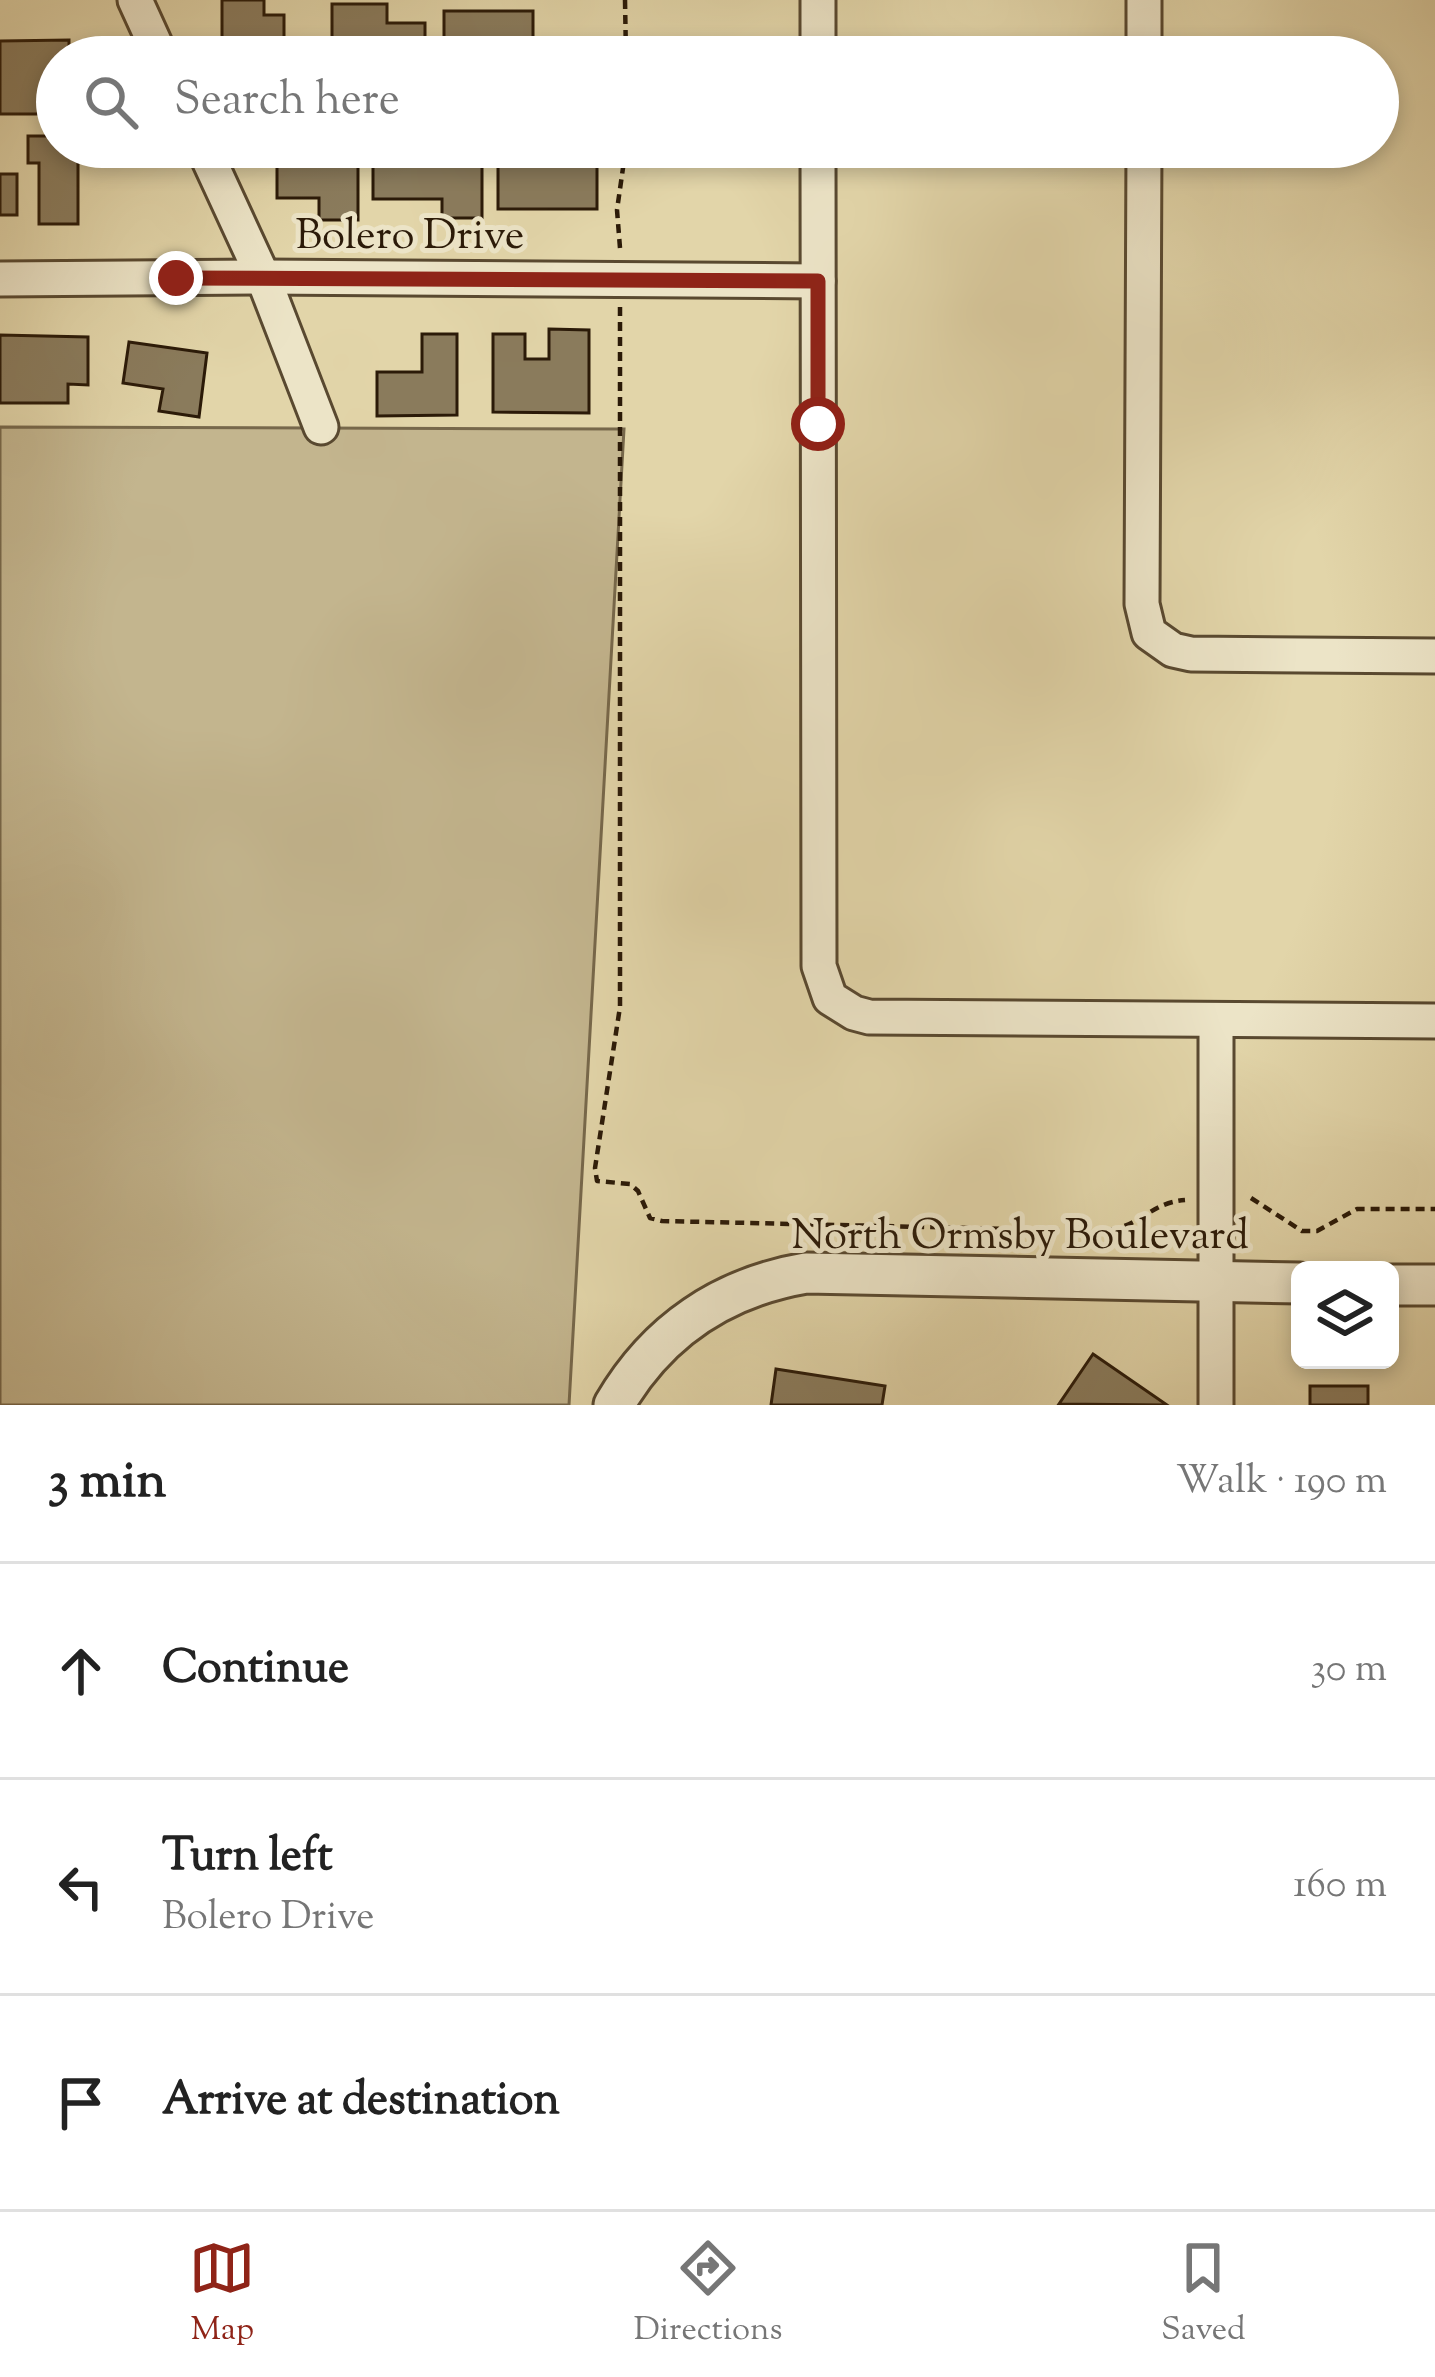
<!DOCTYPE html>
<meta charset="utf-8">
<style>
:root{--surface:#fff;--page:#f6f6f6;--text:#222;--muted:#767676;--line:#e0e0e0;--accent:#8f2418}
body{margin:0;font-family:"Sorts Mill Goudy",serif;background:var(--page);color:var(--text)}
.controls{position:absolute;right:36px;bottom:36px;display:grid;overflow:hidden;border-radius:18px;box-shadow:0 6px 18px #0003}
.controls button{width:108px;height:108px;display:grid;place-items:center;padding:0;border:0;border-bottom:3px solid var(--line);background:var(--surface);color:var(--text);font:60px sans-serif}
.stop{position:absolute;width:36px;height:36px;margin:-27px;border:9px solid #8f2418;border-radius:50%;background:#fff}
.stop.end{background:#8f2418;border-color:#fff;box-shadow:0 3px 12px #0008}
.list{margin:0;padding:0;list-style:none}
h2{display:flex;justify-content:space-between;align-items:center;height:156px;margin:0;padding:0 48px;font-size:51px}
h2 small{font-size:39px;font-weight:400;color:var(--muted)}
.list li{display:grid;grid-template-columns:78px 1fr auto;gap:36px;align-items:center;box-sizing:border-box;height:216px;padding:0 48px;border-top:3px solid var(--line)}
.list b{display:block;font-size:45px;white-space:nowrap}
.list p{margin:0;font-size:39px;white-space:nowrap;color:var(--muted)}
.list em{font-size:39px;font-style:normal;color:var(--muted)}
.icon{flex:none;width:66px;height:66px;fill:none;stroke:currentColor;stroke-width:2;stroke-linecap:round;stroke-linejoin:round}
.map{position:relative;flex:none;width:1435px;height:1405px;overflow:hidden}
.search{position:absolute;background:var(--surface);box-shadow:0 6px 18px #0003;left:36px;right:36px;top:36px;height:132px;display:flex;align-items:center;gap:30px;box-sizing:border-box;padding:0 42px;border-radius:66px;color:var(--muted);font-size:45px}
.sheet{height:804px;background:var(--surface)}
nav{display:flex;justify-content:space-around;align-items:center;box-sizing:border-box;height:168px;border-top:3px solid var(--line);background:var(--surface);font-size:33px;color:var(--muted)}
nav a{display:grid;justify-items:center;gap:6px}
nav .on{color:var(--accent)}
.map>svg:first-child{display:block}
.green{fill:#c3b58e;stroke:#77684b;stroke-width:3}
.building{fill:#8a7b5c;stroke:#2b1a08;stroke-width:3}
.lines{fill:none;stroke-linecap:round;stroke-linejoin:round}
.minor-casing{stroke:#594930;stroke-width:39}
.tertiary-casing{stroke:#594930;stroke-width:45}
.path{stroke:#2b1a08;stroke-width:4.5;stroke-dasharray:9 6;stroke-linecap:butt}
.minor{stroke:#ece4c7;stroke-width:33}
.tertiary{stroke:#ece4c7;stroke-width:39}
.route{stroke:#8f2418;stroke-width:15}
.labels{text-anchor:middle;stroke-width:10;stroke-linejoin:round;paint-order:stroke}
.street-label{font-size:42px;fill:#2b1a08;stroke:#ece4c7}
</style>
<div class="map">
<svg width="1435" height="1405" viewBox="0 0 1435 1405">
<rect width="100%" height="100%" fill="#e2d5a9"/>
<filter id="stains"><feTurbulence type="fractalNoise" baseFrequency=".00167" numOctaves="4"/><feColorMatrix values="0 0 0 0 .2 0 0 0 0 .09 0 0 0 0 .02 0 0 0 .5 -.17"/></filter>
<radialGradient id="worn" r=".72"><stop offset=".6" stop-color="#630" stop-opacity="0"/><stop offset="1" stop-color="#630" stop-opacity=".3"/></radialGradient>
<path class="green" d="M0 427 624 429 569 1405H0Z"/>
<g class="building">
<path d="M222 0H264V15H284V57H222Z"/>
<path d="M332 4H387V23H425V57H332Z"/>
<rect x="444" y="11" width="89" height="46"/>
<path d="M69 40V57H57V114H0V41Z"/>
<path d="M28 136H57V147H78V224H39V163H28Z"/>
<path d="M277 147H358V220H319V198H277Z"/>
<path d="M373 147H482V218H442V199H373Z"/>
<rect x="498" y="147" width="99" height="62"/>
<rect x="0" y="174" width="17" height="41"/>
<path d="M549 329 589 330V413L493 412V334H525V359H549Z"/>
<path d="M422 334H457V415L377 416V372H422Z"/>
<path d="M0 335 88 337V385L68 384V403H0Z"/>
<path d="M129 342 207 353 199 417 159 411 163 389 123 383Z"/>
<path d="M1093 1354 1167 1405 1059 1404Z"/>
<path d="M776 1369 885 1386 882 1405H771Z"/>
<rect x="1310" y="1386" width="58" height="19"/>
</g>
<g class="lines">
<g class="minor-casing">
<g id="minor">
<path d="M135 0 161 57"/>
<path d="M818 0V57"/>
<path d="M1144 57V0"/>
<path d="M203 147 263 277 321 427"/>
<path d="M818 147 819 966 830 998 854 1013 869 1017 1435 1021"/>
<path d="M1144 147 1142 604 1149 633 1173 650 1191 654 1435 656"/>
<path d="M0 279 263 277 818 281"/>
<path d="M1216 1405V1020"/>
</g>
</g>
<g class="tertiary-casing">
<g id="tertiary">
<path d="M1390 1285H1435"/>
<path d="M614 1405C657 1331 723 1287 806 1273L1300 1283"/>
</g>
</g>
<g class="path">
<path d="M625 0 626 57"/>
<path d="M620 248 617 210 626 147"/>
<path d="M620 307V1007L595 1168 597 1181 630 1184 638 1191 650 1218 662 1221 1101 1231C1142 1228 1148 1203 1185 1200"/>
<path d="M1251 1198 1302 1231H1317L1357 1209H1435"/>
</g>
<use href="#minor" class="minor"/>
<use href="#tertiary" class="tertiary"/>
</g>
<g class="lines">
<path class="route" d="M176 278 818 281V424"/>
</g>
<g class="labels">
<g class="street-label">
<text x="410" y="248">Bolero Drive</text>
<text x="1020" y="1248">North Ormsby Boulevard</text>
</g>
</g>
<rect width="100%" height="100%" filter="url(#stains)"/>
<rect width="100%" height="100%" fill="url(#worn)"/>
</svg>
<div class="controls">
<button><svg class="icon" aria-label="layers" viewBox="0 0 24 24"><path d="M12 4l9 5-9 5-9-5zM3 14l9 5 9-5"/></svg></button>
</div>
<div class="stop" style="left:818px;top:424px"></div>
<div class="stop end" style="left:176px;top:278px"></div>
<div class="search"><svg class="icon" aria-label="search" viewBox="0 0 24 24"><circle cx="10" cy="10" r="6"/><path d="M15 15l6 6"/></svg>Search here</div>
</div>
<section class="sheet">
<h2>3 min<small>Walk · 190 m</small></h2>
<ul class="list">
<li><svg class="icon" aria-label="ahead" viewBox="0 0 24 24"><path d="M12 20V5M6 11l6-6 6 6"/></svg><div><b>Continue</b></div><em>30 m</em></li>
<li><svg class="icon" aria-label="left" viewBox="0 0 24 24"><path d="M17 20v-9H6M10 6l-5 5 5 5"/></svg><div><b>Turn left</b><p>Bolero Drive</p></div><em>160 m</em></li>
<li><svg class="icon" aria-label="arrive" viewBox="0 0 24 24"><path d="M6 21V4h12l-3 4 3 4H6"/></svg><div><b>Arrive at destination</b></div></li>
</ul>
</section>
<nav>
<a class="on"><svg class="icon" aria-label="map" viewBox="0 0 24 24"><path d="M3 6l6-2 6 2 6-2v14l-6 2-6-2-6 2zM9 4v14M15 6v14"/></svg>Map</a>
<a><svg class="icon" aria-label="directions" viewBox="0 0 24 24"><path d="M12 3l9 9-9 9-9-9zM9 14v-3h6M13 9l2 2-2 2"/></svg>Directions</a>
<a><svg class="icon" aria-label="saved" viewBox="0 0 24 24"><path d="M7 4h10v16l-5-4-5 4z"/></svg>Saved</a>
</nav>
